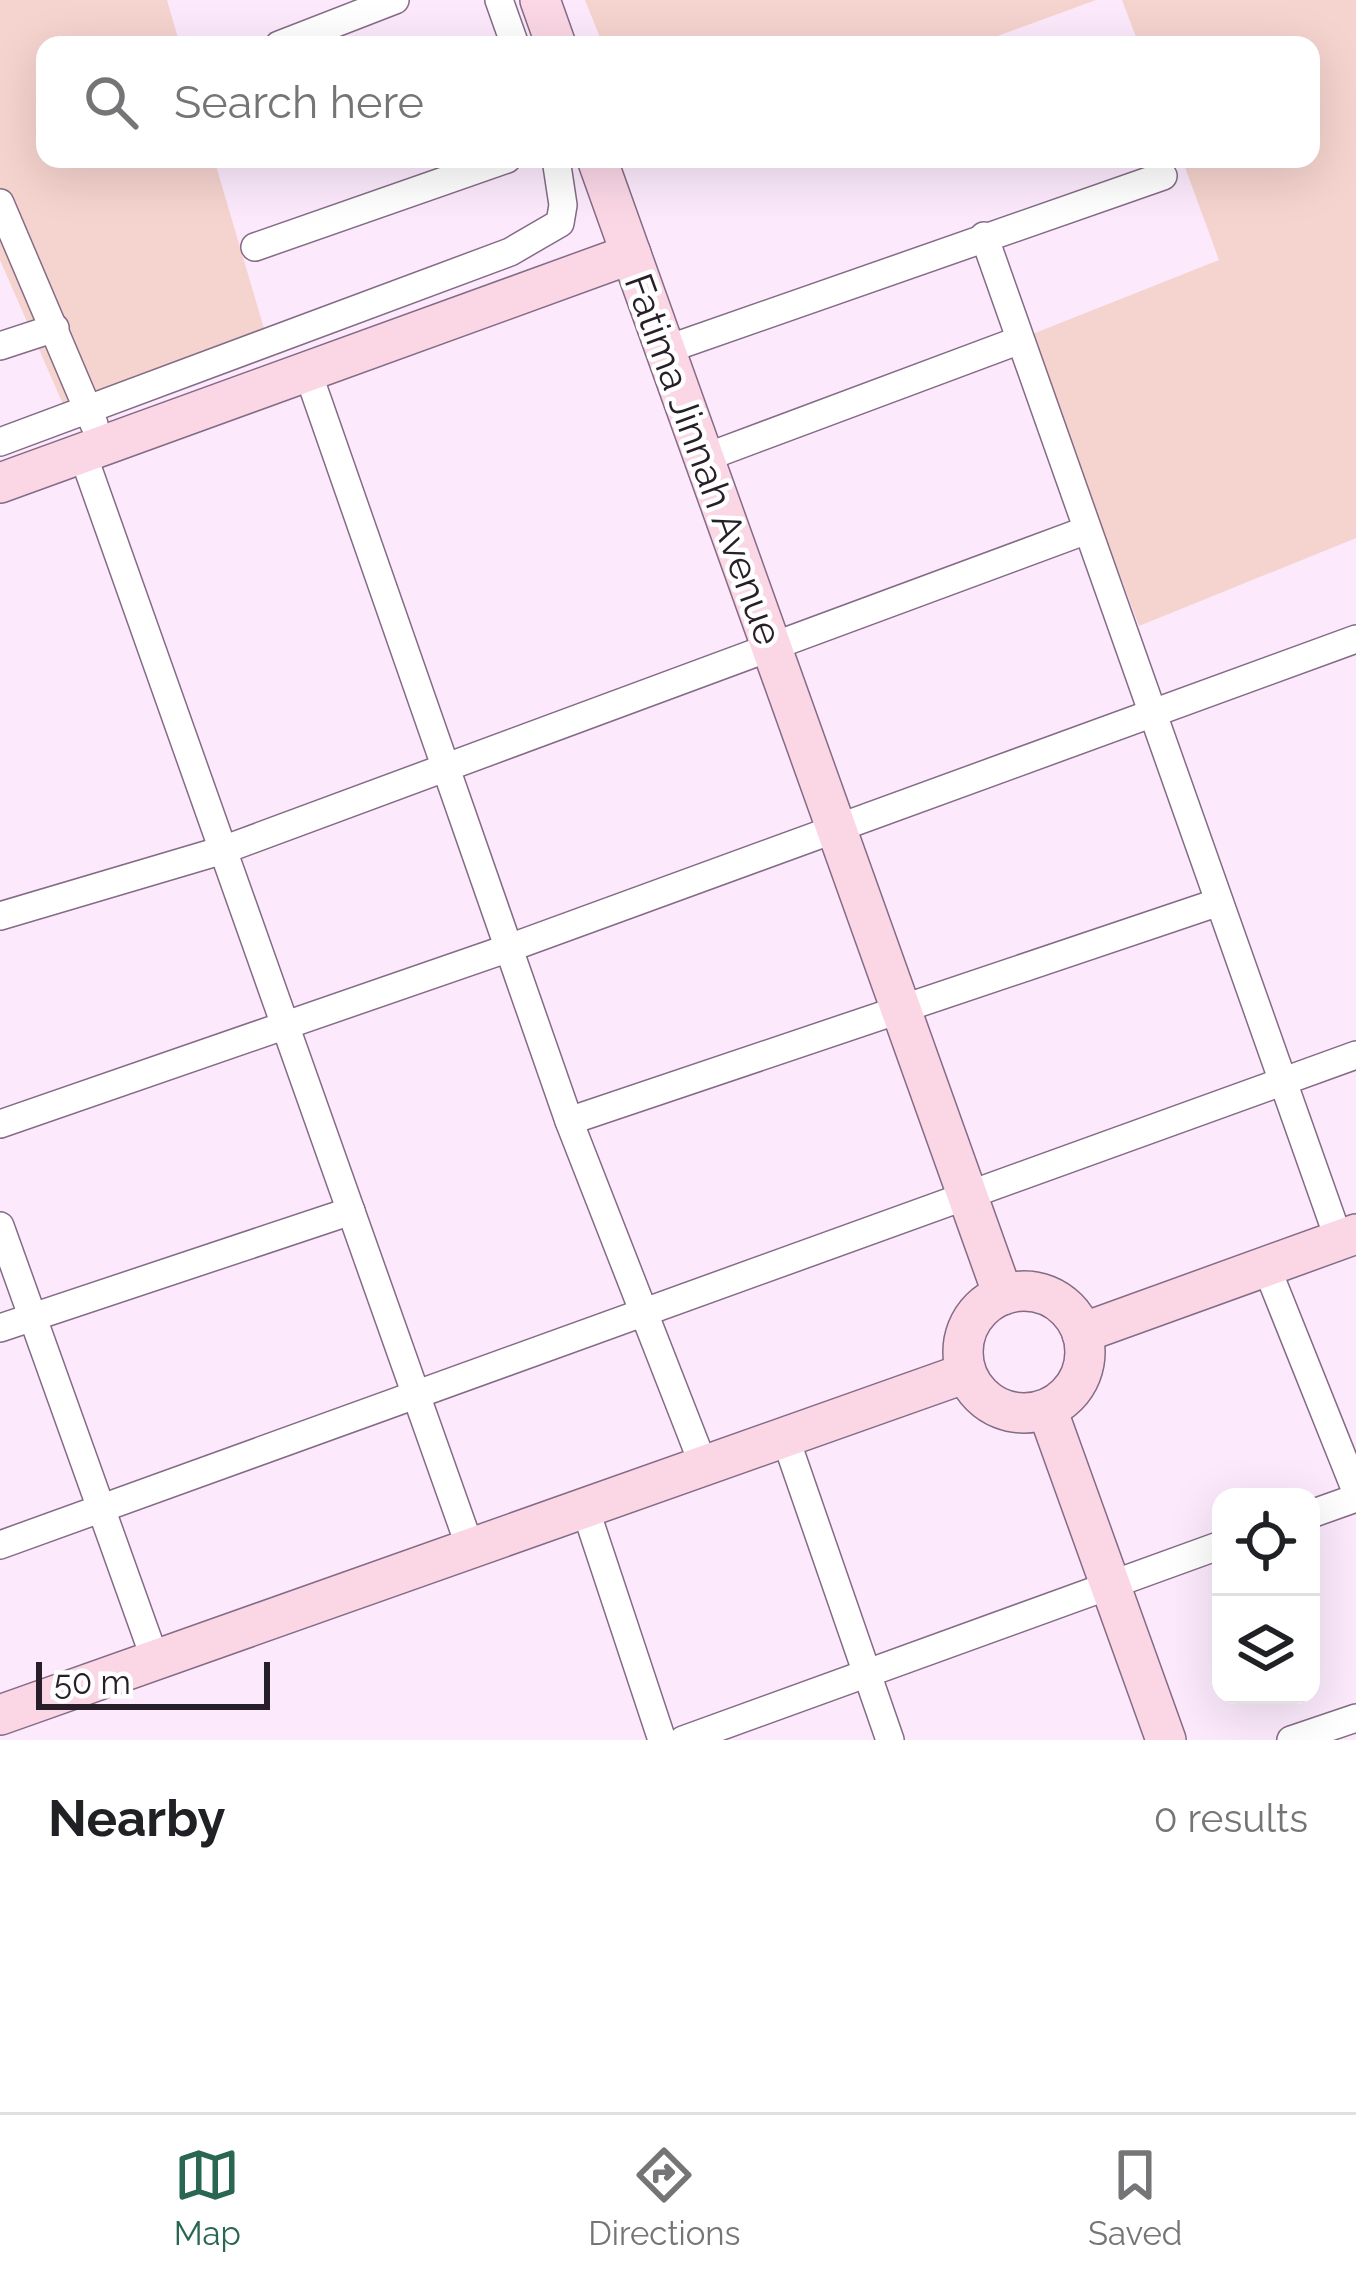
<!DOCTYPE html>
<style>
:root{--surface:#fff;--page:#f2f2f2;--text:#202124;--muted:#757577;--line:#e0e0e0;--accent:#2a6752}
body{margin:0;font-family:Raleway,sans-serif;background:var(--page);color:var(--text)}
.controls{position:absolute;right:36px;bottom:36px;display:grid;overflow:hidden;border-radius:24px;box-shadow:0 12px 48px #0002}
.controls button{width:108px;height:108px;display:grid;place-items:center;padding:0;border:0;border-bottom:3px solid var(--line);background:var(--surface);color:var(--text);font:60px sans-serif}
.scale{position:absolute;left:36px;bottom:30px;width:234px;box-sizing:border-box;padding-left:12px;border:6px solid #281e29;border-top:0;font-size:33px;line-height:42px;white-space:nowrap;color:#281e29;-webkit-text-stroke:9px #fff;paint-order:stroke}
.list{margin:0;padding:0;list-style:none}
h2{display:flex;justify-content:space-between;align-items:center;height:156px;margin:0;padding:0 48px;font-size:51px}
h2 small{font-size:39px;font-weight:400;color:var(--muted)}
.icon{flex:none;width:66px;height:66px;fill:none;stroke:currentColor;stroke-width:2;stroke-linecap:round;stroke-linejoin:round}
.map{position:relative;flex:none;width:1356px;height:1740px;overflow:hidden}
.search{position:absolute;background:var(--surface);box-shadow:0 12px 48px #0002;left:36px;right:36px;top:36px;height:132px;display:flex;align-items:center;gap:30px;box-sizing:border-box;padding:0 42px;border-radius:24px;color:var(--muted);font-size:45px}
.sheet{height:372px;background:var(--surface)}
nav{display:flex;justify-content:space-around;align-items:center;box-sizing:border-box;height:168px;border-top:3px solid var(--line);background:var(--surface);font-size:33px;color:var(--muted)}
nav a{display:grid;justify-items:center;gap:6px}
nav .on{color:var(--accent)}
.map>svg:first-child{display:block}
.green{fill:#f5d3ce}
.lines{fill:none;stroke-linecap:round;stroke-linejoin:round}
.street-casing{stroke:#846b86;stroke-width:30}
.secondary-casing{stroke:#846b86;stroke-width:42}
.street{stroke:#fff;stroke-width:27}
.secondary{stroke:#fbd7e6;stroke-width:39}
.labels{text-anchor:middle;stroke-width:9;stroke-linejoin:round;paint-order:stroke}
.street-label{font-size:39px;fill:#281e29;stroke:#fff}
</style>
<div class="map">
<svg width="1356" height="1740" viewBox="0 0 1356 1740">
<rect width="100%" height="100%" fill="#fceafc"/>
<g class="green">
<path d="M0 0H167L180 45H45V159H214L268 342 69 418 0 260Z"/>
<path d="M585 0H1096L973 45H603Z"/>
<path d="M1122 0H1356V538L1139 626 1030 335 1219 260 1182 159H1311V45H1139Z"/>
</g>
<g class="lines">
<g class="street-casing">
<g id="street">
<path d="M499 0 515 45"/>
<path d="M279 45 395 0"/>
<path d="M0 203 94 424"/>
<path d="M984 236 1339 1240"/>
<path d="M255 247 507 159"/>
<path d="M0 346 55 328"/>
<path d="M665 350 1163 176"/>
<path d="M307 370 569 1121 703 1464"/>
<path d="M0 442 510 252 560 223 563 205 556 159"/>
<path d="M82 452 471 1550"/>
<path d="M704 458 1020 340"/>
<path d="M0 916 223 850 1087 530"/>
<path d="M569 1121 1219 902"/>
<path d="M0 1124 509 948 1356 639"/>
<path d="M0 1226 156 1662"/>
<path d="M1266 1266 1356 1491"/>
<path d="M0 1328 351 1211"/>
<path d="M784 1434 890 1740"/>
<path d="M585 1508 662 1740"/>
<path d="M1311 1514 1356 1498"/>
<path d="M0 1545 1356 1055"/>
<path d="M683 1740 1221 1545"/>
<path d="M1291 1740 1356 1718"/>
</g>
</g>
<g class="secondary-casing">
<g id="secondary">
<path d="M540 0 556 45"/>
<path d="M597 159 1003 1295"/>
<path d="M0 483 631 254"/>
<circle cx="1024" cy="1352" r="61"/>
<path d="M1082 1333 1356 1234"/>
<path d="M1047 1409 1166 1740"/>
<path d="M0 1715 966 1373"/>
</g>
</g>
<use href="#street" class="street"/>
<use href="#secondary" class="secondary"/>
</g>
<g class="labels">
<g class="street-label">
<text transform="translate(704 459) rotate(70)" y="14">Fatima Jinnah Avenue</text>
</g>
</g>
</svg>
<div class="controls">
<button><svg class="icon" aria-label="locate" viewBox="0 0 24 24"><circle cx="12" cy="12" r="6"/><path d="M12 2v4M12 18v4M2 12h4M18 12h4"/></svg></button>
<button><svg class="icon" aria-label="layers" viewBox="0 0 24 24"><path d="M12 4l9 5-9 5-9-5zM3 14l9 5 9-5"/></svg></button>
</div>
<div class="scale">50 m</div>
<div class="search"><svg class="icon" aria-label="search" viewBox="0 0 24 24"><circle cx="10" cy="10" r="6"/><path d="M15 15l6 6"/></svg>Search here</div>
</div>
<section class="sheet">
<h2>Nearby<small>0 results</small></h2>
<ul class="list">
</ul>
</section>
<nav>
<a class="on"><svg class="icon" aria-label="map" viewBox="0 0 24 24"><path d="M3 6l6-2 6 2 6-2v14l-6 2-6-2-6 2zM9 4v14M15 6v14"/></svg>Map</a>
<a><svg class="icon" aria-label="directions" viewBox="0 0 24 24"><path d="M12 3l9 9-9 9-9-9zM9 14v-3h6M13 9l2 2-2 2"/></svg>Directions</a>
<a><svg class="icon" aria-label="saved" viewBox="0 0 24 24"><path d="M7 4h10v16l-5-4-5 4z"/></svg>Saved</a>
</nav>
